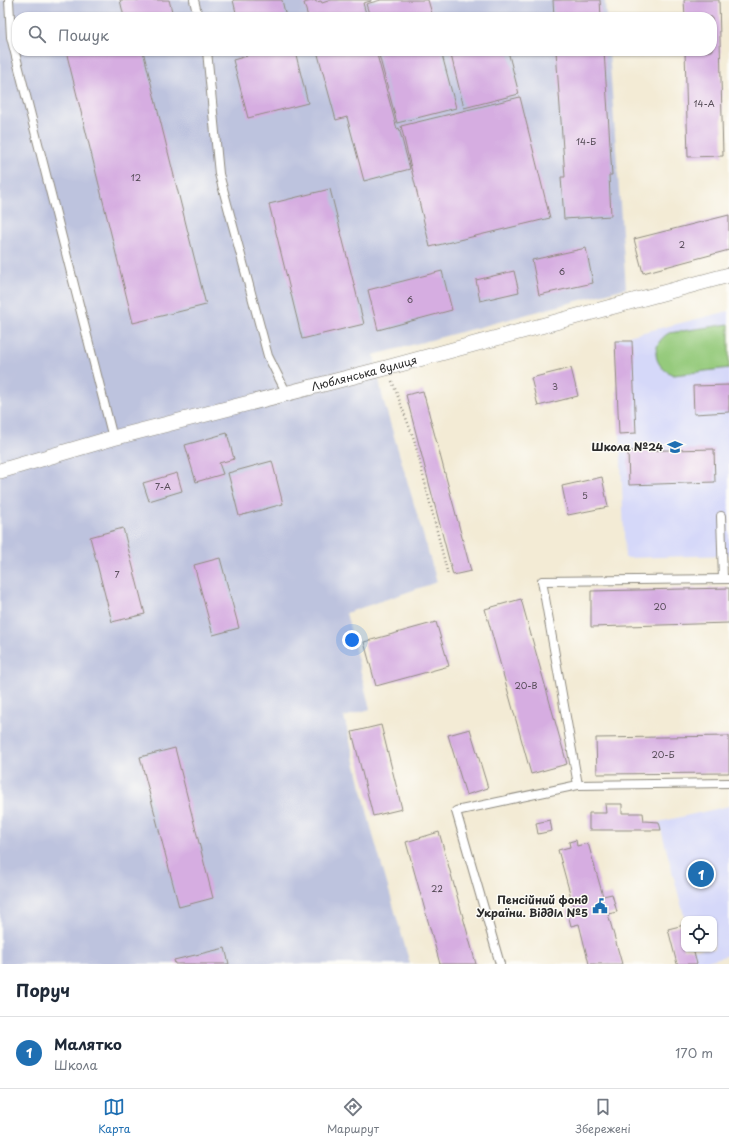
<!DOCTYPE html>
<html lang="uk">
<meta charset="utf-8">
<style>
:root{--surface:#fff;--page:#f6f6f7;--text:#1f2937;--muted:#747a83;--line:#e0e1e3;--accent:#1f6fb2}
body{margin:0;font-family:"Playpen Sans",sans-serif;background:var(--page);color:var(--text)}
.controls{position:absolute;right:12px;bottom:12px;display:grid;overflow:hidden;border-radius:8px;box-shadow:0 1px 3px #0004}
.controls button{width:36px;height:36px;display:grid;place-items:center;padding:0;border:0;border-bottom:1px solid var(--line);background:var(--surface);color:var(--text);font:20px sans-serif}
.you{position:absolute;left:352px;top:640px;width:14px;height:14px;margin:-10px;border:3px solid #fff;border-radius:50%;background:#1a73e8;box-shadow:0 0 0 6px #1a73e833}
.badge{display:grid;place-items:center;width:26px;height:26px;border-radius:50%;background:var(--accent);color:#fff;font-size:13px;font-weight:700}
.pin{position:absolute;translate:-50% -50%;border:2px solid #fff;box-shadow:0 1px 4px #0006}
.list{margin:0;padding:0;list-style:none}
h2{display:flex;justify-content:space-between;align-items:center;height:52px;margin:0;padding:0 16px;font-size:17px}
h2 small{font-size:13px;font-weight:400;color:var(--muted)}
.list li{display:grid;grid-template-columns:26px 1fr auto;gap:12px;align-items:center;box-sizing:border-box;height:72px;padding:0 16px;border-top:1px solid var(--line)}
.list b{display:block;font-size:15px;white-space:nowrap}
.list p{margin:0;font-size:13px;white-space:nowrap;color:var(--muted)}
.list em{font-size:13px;font-style:normal;color:var(--muted)}
.icon{flex:none;width:22px;height:22px;fill:none;stroke:currentColor;stroke-width:2;stroke-linecap:round;stroke-linejoin:round}
.map{position:relative;flex:none;width:729px;height:964px;overflow:hidden}
.search{position:absolute;background:var(--surface);box-shadow:0 1px 3px #0004;left:12px;right:12px;top:12px;height:44px;display:flex;align-items:center;gap:10px;box-sizing:border-box;padding:0 14px;border-radius:16px;color:var(--muted);font-size:15px}
.sheet{height:124px;background:var(--surface)}
nav{display:flex;justify-content:space-around;align-items:center;box-sizing:border-box;height:56px;border-top:1px solid var(--line);background:var(--surface);font-size:11px;color:var(--muted)}
nav a{display:grid;justify-items:center;gap:2px}
nav .on{color:var(--accent)}
.map>svg:first-child{display:block}
.built{fill:#d5d8f9}
.industrial{fill:#bdc3de}
.green{fill:#95ca7b;stroke:#607a53}
.building{fill:#d6ade1}
.lines{fill:none;stroke-linecap:round;stroke-linejoin:round}
.lane-casing{stroke:#8f8b80;stroke-width:10}
.street-casing{stroke:#8f8b80;stroke-width:16}
.path{stroke:#8f8b80;stroke-width:2.5;stroke-dasharray:1 3;stroke-linecap:butt}
.lane{stroke:#fff;stroke-width:8}
.street{stroke:#fff;stroke-width:15}
.labels{text-anchor:middle;stroke-width:3;stroke-linejoin:round;paint-order:stroke}
.number-label{font-size:9px;fill:#564c58}
.street-label{font-size:11px;fill:#2b2b2b;stroke:#fdfcf7}
.poi-label{font-size:11px;font-weight:bold;fill:#2b2b2b;stroke:#fdfcf7;text-anchor:end}
</style>
<div class="map">
<svg width="729" height="964" viewBox="0 0 729 964">
<rect width="100%" height="100%" fill="#fdfcf7"/>
<filter id="ink" filterUnits="userSpaceOnUse"><feTurbulence type="fractalNoise" baseFrequency=".025" numOctaves="2"/><feDisplacementMap in="SourceGraphic" scale="8" xChannelSelector="R" yChannelSelector="G"/><feConvolveMatrix kernelMatrix="1 2 1 2 8 2 1 2 1" color-interpolation-filters="sRGB"/></filter>
<filter id="wash" filterUnits="userSpaceOnUse"><feTurbulence type="fractalNoise" baseFrequency=".012" numOctaves="4" result="noise"/><feDisplacementMap in="SourceGraphic" scale="16" xChannelSelector="R" yChannelSelector="G"/><feGaussianBlur stdDeviation="0.9" result="paint"/><feColorMatrix in="noise" values="0 0 0 0 0 0 0 0 0 0 0 0 0 0 0 0 0 1.4 0 .05"/><feComposite in="paint" operator="in"/></filter>
<g filter="url(#wash)">
<rect width="100%" height="100%" fill="#f3ebd5"/>
<g class="built">
<path d="M729 311V555L625 558 616 339Z"/>
<path d="M729 806V955L697 964 693 949H714V919H685L659 822Z"/>
</g>
<path class="industrial" d="M0 0H605L606 17H17V51H609L626 288 374 355 383 399 437 582 346 613 370 709 344 717 373 835 410 964H0Z"/>
<path class="green" d="M729 324V368L674 375C652 367 650 344 669 333Z"/>
<g id="blocks">
<g class="building">
<path d="M120 0H169L173 15 165 17H124Z"/>
<path d="M233 0H282L286 17H237Z"/>
<path d="M315 0 316 2 321 1 322 3 331 0H371V1L363 3 367 17H308L304 3Z"/>
<path d="M381 0H428L433 17H370L366 4Z"/>
<path d="M553 0H600L601 17H554Z"/>
<path d="M684 0H719L723 156 688 157 685 51H712V17H685Z"/>
<path d="M66 51H143L206 305 133 323Z"/>
<path d="M245 51H295L308 103 248 118 233 60 247 56Z"/>
<path d="M317 51H376L397 129 399 128 410 169 364 181 347 117 336 120Z"/>
<path d="M378 51H441L456 108 397 123Z"/>
<path d="M450 51H508L519 94 464 108Z"/>
<path d="M556 51H604L612 175H609L611 216 564 219 561 177H565Z"/>
<path d="M520 97 550 218 430 247 401 126Z"/>
<path d="M330 189 364 324 302 339 269 204Z"/>
<path d="M729 215V250L643 273 634 239Z"/>
<path d="M586 248 593 283 539 295 532 260Z"/>
<path d="M442 271 452 310 378 330 368 290Z"/>
<path d="M514 271 519 292 480 301 476 280Z"/>
<path d="M615 341H632L636 433 619 434Z"/>
<path d="M571 368 578 396 538 406 531 378Z"/>
<path d="M729 385V412L694 414 693 386Z"/>
<path d="M423 391 471 571 453 575 406 395Z"/>
<path d="M227 433 234 459 219 463 223 474 196 482 185 445Z"/>
<path d="M714 449 715 482 629 485 628 451Z"/>
<path d="M272 461 283 504 239 516 228 473Z"/>
<path d="M177 473 182 491 149 501 143 483Z"/>
<path d="M602 477 608 507 568 515 562 486Z"/>
<path d="M123 528 145 614 112 622 90 537Z"/>
<path d="M220 558 239 628 213 635 194 565Z"/>
<path d="M729 588V623L591 627V591Z"/>
<path d="M521 599 567 764 531 774 485 609Z"/>
<path d="M436 622 449 666 376 686 364 642Z"/>
<path d="M381 725 402 809 373 816 352 732Z"/>
<path d="M470 729 488 788 466 795 448 735Z"/>
<path d="M729 736V773L597 774 596 738Z"/>
<path d="M175 748 213 898 179 907 140 757Z"/>
<path d="M605 804H622V813H643L644 821 659 822 661 830H589V813H606Z"/>
<path d="M550 820 552 831 538 834 536 823Z"/>
<path d="M439 832 463 917 476 964H440L406 842Z"/>
<path d="M576 840 577 846 588 843 603 896 612 894 617 912 608 914 622 964H589L579 924 571 926 567 910 574 908 558 850 570 847 569 842Z"/>
<path d="M684 925V949H693L697 964H677L668 929Z"/>
<path d="M225 948 229 964H175L174 960Z"/>
</g>
</g>
</g>
<g filter="url(#ink)">
<use href="#blocks" fill-opacity="0" stroke="#8f8b80" stroke-width="1"/>
<g class="lines">
<g class="lane-casing">
<g id="lane">
<path d="M9 0 11 37 113 438"/>
<path d="M194 0 198 17"/>
<path d="M207 51 219 174 268 356 287 394"/>
<path d="M721 516 723 579"/>
<path d="M578 785 729 783"/>
<path d="M500 964 456 811 578 785 542 581 729 579"/>
</g>
</g>
<g class="street-casing">
<g id="street">
<path id="s1" d="M0 471 113 438 386 368 729 275"/>
</g>
</g>
<path class="path" d="M392 381 414 439 448 575"/>
<use href="#lane" class="lane"/>
<use href="#street" class="street"/>
</g>
</g>
<defs>
<g id="school-bare" transform="scale(1.2)"><path d="M0-5L7-2L0 1L-7-2ZM-4 1L0 2.5L4 1V4Q0 6-4 4Z" fill="#1f6fb2" stroke="#fdfcf7" stroke-width="2.5" paint-order="stroke"/></g>
<g id="civic-bare" transform="scale(1.2)"><path d="M-.6-6.5H3V-4.5H.6V-3L4-1V1h2V6H-6V1h2V-1L-.6-3ZM-1.2 2.5V6h2.4V2.5Z" fill="#1f6fb2" stroke="#fdfcf7" stroke-width="2.5" paint-order="stroke"/></g>
</defs>
<g fill-rule="evenodd">
<use href="#school-bare" x="675" y="447"/>
<use href="#civic-bare" x="600" y="906"/>
</g>
<g class="labels">
<g class="number-label">
<text x="704" y="107">14-А</text>
<text x="586" y="145">14-Б</text>
<text x="136" y="181">12</text>
<text x="682" y="248">2</text>
<text x="562" y="275">6</text>
<text x="410" y="303">6</text>
<text x="555" y="390">3</text>
<text x="163" y="490">7-А</text>
<text x="585" y="499">5</text>
<text x="117" y="578">7</text>
<text x="660" y="610">20</text>
<text x="526" y="689">20-В</text>
<text x="663" y="758">20-Б</text>
<text x="437" y="892">22</text>
</g>
<g class="street-label">
<text dy="4" stroke="none"><textPath href="#s1" startOffset="377">Люблянська вулиця</textPath></text>
</g>
<g class="poi-label">
<text x="663" y="451">Школа №24</text>
<text x="588" y="904">Пенсійний фонд<tspan x="588" dy="13">України. Відділ №5</tspan></text>
</g>
</g>
</svg>
<div class="controls">
<button><svg class="icon" aria-label="locate" viewBox="0 0 24 24"><circle cx="12" cy="12" r="6"/><path d="M12 2v4M12 18v4M2 12h4M18 12h4"/></svg></button>
</div>
<div class="you"></div>
<div class="pin badge" style="left:701px;top:874px">1</div>
<div class="search"><svg class="icon" aria-label="search" viewBox="0 0 24 24"><circle cx="10" cy="10" r="6"/><path d="M15 15l6 6"/></svg>Пошук</div>
</div>
<section class="sheet">
<h2>Поруч<small></small></h2>
<ul class="list">
<li><span class="badge">1</span><div><b>Малятко</b><p>Школа</p></div><em>170 m</em></li>
</ul>
</section>
<nav>
<a class="on"><svg class="icon" aria-label="map" viewBox="0 0 24 24"><path d="M3 6l6-2 6 2 6-2v14l-6 2-6-2-6 2zM9 4v14M15 6v14"/></svg>Карта</a>
<a><svg class="icon" aria-label="directions" viewBox="0 0 24 24"><path d="M12 3l9 9-9 9-9-9zM9 14v-3h6M13 9l2 2-2 2"/></svg>Маршрут</a>
<a><svg class="icon" aria-label="saved" viewBox="0 0 24 24"><path d="M7 4h10v16l-5-4-5 4z"/></svg>Збережені</a>
</nav>
